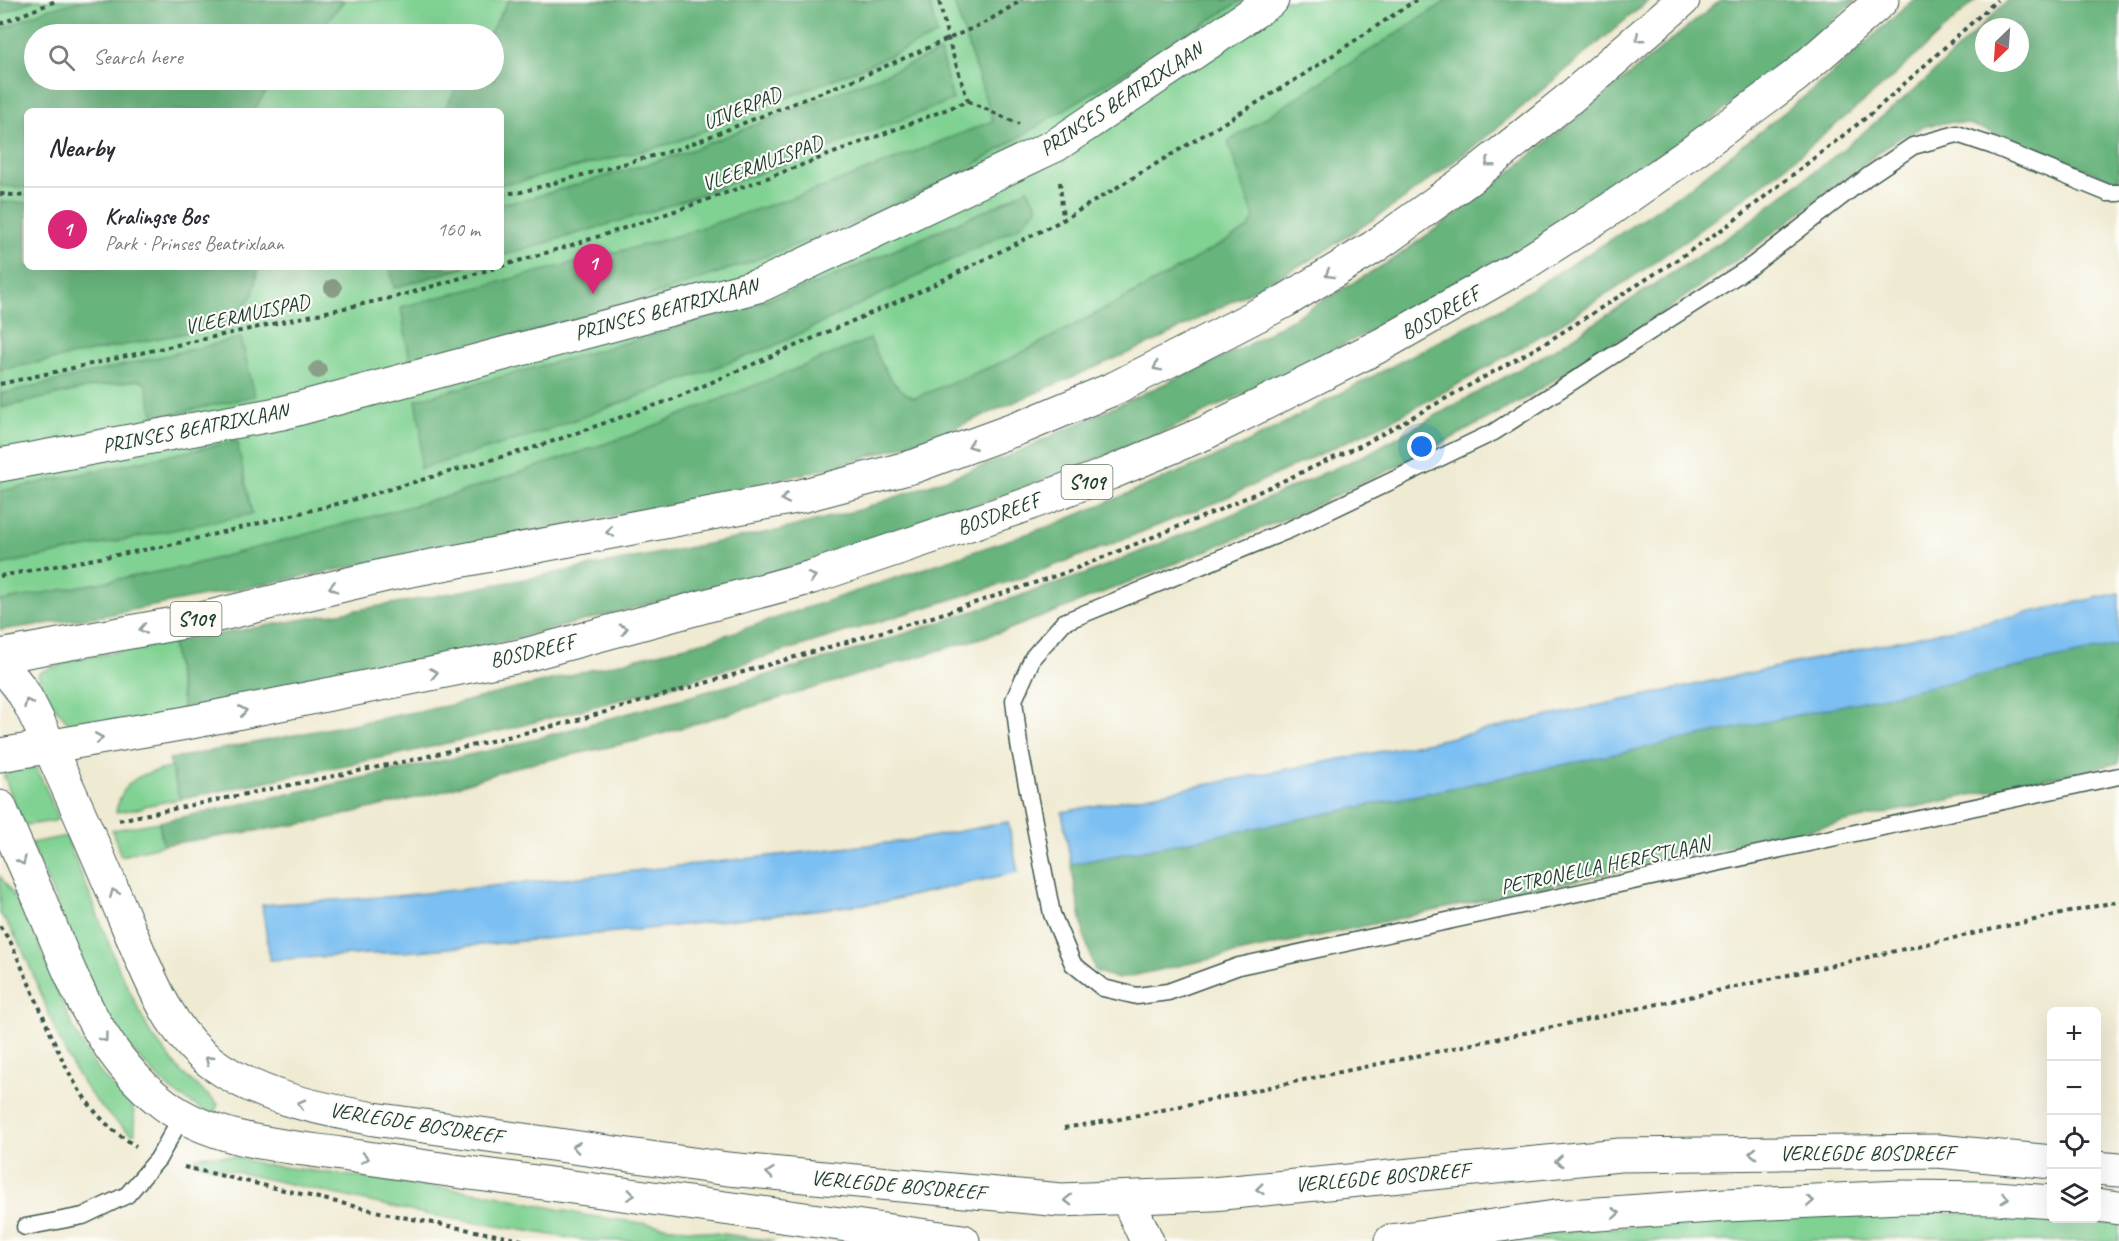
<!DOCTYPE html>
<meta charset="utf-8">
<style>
:root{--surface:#fff;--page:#f7f7f7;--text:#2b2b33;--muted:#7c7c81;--line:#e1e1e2;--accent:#db2777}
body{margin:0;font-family:Caveat,sans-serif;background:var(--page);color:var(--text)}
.controls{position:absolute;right:18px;bottom:18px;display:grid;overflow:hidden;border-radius:9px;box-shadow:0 6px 24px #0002}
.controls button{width:54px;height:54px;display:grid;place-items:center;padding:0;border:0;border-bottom:2px solid var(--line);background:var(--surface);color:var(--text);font:30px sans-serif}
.compass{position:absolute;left:1975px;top:18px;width:54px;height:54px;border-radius:50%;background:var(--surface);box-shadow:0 6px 24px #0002;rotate:205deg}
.you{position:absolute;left:1422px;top:447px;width:21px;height:21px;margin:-15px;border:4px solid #fff;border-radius:50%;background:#1a73e8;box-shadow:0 0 0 9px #1a73e833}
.badge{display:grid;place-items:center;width:39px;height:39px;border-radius:50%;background:var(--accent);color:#fff;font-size:20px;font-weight:700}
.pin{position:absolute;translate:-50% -50px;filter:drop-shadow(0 2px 3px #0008)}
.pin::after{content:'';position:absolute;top:32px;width:21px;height:18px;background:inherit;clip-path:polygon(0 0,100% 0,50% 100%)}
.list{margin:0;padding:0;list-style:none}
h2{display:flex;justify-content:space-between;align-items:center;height:78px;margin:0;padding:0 24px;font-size:26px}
h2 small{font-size:20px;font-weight:400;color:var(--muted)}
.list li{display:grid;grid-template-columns:39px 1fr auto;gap:18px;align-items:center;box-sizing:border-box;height:84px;padding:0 24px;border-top:2px solid var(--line)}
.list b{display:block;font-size:22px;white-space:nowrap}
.list p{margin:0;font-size:20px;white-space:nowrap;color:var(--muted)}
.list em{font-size:20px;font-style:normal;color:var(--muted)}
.icon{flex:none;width:33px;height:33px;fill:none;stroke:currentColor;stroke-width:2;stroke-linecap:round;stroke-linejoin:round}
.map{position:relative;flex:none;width:2119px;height:1241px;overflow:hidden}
.search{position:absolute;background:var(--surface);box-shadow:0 6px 24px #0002;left:24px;top:24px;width:480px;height:66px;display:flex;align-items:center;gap:15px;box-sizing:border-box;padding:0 21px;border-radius:33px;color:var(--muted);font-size:22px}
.panel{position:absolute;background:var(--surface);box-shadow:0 6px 24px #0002;left:24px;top:108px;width:480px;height:162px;border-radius:9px}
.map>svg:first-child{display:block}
.green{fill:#80d293;stroke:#508864;stroke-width:1.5;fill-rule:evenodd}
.forest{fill:#68b47d;stroke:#447858;stroke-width:1.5;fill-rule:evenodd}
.water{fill:#7cbff2;stroke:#4e7e93;stroke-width:1.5}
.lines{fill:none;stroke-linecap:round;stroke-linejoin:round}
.service-casing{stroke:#3e574c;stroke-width:19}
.minor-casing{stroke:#3e574c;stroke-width:35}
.trunk-casing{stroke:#3e574c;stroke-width:35}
.path{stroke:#3e574c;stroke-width:4;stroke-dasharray:4.5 4.5;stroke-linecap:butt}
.service{stroke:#fff;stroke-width:16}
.minor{stroke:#fff;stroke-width:33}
.trunk{stroke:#fff;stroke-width:33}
.tree{fill:#8a9f88}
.oneway{stroke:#8f9e9a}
.labels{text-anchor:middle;stroke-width:4.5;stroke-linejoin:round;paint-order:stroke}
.shield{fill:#fdfcf7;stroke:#62766e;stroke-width:1.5}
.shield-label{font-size:20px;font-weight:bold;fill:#1f3d34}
.street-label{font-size:21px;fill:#1f3d34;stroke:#fdfcf7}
</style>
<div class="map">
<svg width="2119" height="1241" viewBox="0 0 2119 1241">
<rect width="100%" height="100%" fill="#fdfcf7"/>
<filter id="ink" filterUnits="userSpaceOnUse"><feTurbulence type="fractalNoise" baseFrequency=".0167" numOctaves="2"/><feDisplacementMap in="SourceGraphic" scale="12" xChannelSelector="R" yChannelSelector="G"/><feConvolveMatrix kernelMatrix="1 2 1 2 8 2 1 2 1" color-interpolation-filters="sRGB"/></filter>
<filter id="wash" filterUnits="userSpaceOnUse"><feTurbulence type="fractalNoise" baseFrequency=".008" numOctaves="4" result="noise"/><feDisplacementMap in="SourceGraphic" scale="24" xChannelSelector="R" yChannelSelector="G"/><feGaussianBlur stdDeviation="1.35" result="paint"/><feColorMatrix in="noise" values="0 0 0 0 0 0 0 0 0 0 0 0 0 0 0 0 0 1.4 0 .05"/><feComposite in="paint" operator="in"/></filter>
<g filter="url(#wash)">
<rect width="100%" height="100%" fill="#efead2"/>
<g class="green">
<path d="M0 0H1592L1146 321 914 398 910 396 0 616ZM34 34H494V80H34ZM27 111H501V267H27Z"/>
<path d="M172 642 184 714 72 727 44 694 41 688 38 674C48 666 62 668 70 660Z"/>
<path d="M33 766 37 768 58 817 55 821 27 825 22 822 4 776 6 771Z"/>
<path d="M171 768 180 799 144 806 143 808 116 812C122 779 141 773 171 768Z"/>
<path d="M159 822 163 845 121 856 112 830Z"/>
<path d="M66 836 119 969 150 1033 181 1072 218 1104 213 1116 171 1091 111 1029 31 843Z"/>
<path d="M0 876C15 896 27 918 37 940 55 983 85 1077 128 1097L134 1113 135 1133 132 1134C77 1095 61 1044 37 984 27 959 17 935 0 914Z"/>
<path d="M206 1155 238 1157 260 1164 496 1195 583 1215 774 1241H589L576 1239 424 1214 196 1163 194 1160 197 1157Z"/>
<path d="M1819 1211 2051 1214 2052 1218 2119 1219V1241H2013L1933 1237 1784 1241H1453Z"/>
</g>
<g class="forest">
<path d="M0 0H34L0 15Z"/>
<path d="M86 0 344 1 316 34H34V80H274L253 111H27V188L0 186V30L47 9Z"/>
<path d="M509 0H929L937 35 859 69 673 143 518 182 501 184V111H444L461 80H494V34H489Z"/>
<path d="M953 0H1243L961 173 867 218 747 263 601 313 410 362 401 307 667 239 827 186 993 121Z"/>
<path d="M1448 0H1649L1485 138 1400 202 1312 259 1158 340 936 436 841 465 679 503 102 616 0 630V601L184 567 452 495 631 435 870 339C882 364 888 385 914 398L1012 358 1142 289 1249 228 1254 217 1228 142Z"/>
<path d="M1721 0H1856L1780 68 1690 136 1523 249 1361 336 1177 426 1050 479 839 555 335 685 185 714 172 642 420 599 780 530 862 509 1002 459 1246 346 1392 260 1477 199Z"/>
<path d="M1913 0H1976L1884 85 1771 178 1648 267 1560 324 1464 381 1388 422 1219 501 1109 545 1021 578 664 688 508 729 409 752 180 799 169 759 451 705 714 639 1053 525 1241 446 1498 310 1612 239 1691 186 1820 84Z"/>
<path d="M2008 0H2119V181L2104 177 1972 125 1950 122 1926 126 1897 139 1744 255 1659 315 1522 400 1415 458 1297 514 1062 609 1007 630 641 740 516 767 440 792 313 822 163 845 159 822 510 746 846 653 1083 575 1228 516 1369 453 1555 349 1734 233 1841 151 1926 80ZM1984 27H2020V63H1984Z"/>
<path d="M940 52 953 100 785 164 650 212 501 256V203L521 201 681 154Z"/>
<path d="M1027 189 1037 204V209L1019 227 774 346 542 432 420 469 421 429 416 400 643 338 819 283 1000 204Z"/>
<path d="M0 202 27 203V267H258L253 295 241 309 235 323 0 370Z"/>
<path d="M390 267H465L394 288Z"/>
<path d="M241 338 255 396 154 418 146 384 139 380 92 387 0 408V394Z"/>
<path d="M237 441 252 514 0 565V491Z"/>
<path d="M2119 645V763L1118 979 1095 971 1084 935 1071 864C1422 797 1770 721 2119 645Z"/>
</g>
<g class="water">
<path d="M2119 593V645C1770 722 1421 797 1071 864L1062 812 1430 742Z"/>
<path d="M1008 822 1018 872 883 902 657 928 418 951 270 960 262 905 396 896 571 878 914 840Z"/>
</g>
</g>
<g filter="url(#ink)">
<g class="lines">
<g class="service-casing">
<g id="service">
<path d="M2119 193H2108L1993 146 1957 134 1913 146 1867 177 1753 265 1494 432 1291 529 1064 622 1033 657 1014 700 1019 744 1052 914 1073 964 1103 988 1137 996 1168 992 1239 966 2119 776"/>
<path d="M25 1227 83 1216 127 1195 158 1159 182 1116"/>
</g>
</g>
<g class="minor-casing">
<g id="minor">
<path d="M0 465 282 413 761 285 1056 145 1272 0"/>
<path d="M0 663C7 672 14 680 20 688 34 708 48 743 58 766 83 820 106 874 129 929 149 976 169 1032 212 1063 260 1098 317 1108 374 1119L728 1169 1061 1200 1212 1194 1620 1155 1938 1151 2052 1162"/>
<path d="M0 807C12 838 26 867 39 898 70 972 97 1054 164 1104 212 1141 283 1146 341 1154 389 1161 437 1169 485 1175 644 1197 803 1219 963 1241"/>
<path d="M2096 1168 2119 1170"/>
<path d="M1127 1198 1147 1241"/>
<path d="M2096 1205 2119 1208"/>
<path d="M1391 1241 1555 1217 1726 1205 1901 1197 1996 1198 2052 1202"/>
</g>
</g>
<g class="trunk-casing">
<g id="trunk">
<path d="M0 656 201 619 390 574 801 496 915 466 1027 425 1115 388 1196 347 1285 301 1374 247 1470 178 1564 103 1683 0"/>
<path d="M0 755 186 723 525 655 812 577 1023 506 1110 473 1205 433 1383 344 1524 264 1609 210 1692 152 1794 77 1882 0"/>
</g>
</g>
<g class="path">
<path d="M0 24 58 0"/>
<path d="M968 101 1019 124"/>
<path d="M1060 182 1063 220"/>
<path d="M0 194 27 196"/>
<path d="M501 194 521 192 678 149 863 76 948 39 986 22 1022 0"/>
<path d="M501 266C660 221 814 161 968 101L948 39 939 0"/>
<path d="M0 384 399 296 499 267"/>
<path d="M0 576 166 546 345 502 539 446 673 399 917 293 1063 220 1303 75 1416 0"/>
<path d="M119 820 412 760 574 721 926 619 1067 572 1219 510 1364 444 1547 342 1675 261 1727 226 1872 113 1997 0"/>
<path d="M0 926 11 943C19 961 27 979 35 997 60 1054 79 1113 136 1146"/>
<path d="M1064 1128 1120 1119 1618 1013 2119 901"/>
<path d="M184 1167 397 1216 527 1241"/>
</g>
<use href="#service" class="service"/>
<use href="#minor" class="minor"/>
<use href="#trunk" class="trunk"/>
</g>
<g class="tree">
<circle cx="333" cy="288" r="9"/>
<circle cx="318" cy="370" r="9"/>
</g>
<defs><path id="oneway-chevron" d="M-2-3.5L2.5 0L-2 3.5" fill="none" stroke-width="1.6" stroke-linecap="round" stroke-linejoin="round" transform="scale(1.5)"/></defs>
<g class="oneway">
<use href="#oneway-chevron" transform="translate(1639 38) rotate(139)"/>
<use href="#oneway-chevron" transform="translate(1489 163) rotate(141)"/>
<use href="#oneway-chevron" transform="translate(1329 274) rotate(149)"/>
<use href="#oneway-chevron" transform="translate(1157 367) rotate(153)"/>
<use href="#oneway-chevron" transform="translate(972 445) rotate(160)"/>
<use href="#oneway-chevron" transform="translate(785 499) rotate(169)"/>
<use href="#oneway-chevron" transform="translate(610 532) rotate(169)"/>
<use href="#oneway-chevron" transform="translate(812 577) rotate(-17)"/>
<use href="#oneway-chevron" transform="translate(333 587) rotate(167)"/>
<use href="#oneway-chevron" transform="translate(143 629) rotate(169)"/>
<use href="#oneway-chevron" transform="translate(624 629) rotate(-15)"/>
<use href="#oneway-chevron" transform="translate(434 673) rotate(-11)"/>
<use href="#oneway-chevron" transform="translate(28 703) rotate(-116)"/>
<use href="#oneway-chevron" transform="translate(243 711) rotate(-11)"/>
<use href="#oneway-chevron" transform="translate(99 738) rotate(-10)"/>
<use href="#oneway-chevron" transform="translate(22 861) rotate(65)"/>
<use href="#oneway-chevron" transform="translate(114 893) rotate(-112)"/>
<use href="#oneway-chevron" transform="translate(104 1038) rotate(54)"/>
<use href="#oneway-chevron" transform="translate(209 1060) rotate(-142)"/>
<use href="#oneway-chevron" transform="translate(301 1104) rotate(-166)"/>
<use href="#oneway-chevron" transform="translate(576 1147) rotate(-172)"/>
<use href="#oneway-chevron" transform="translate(1753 1153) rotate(179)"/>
<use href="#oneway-chevron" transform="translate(365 1158) rotate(9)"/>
<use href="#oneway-chevron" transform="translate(1559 1161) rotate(175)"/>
<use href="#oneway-chevron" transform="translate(770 1173) rotate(-174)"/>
<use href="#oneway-chevron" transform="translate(1260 1189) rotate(174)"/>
<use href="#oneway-chevron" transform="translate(631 1195) rotate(8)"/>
<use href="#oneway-chevron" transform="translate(2005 1198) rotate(4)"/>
<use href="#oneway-chevron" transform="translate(1068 1200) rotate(179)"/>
<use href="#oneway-chevron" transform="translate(1810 1201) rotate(-3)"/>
<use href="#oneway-chevron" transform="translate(1616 1213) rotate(-4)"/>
</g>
</g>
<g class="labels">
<g class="shield">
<rect x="1061.5" y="465" width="51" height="34" rx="4.5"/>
<rect x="170.5" y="602" width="51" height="34" rx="4.5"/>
</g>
<g class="shield-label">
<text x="1087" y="489">S109</text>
<text x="196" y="626">S109</text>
</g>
<g class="street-label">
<text transform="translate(1121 99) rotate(-33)" y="7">PRINSES BEATRIXLAAN</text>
<text transform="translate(742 108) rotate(-22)" y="7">UIVERPAD</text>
<text transform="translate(762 163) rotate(-20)" y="7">VLEERMUISPAD</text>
<text transform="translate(666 309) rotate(-15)" y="7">PRINSES BEATRIXLAAN</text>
<text transform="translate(1440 313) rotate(-29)" y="7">BOSDREEF</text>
<text transform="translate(247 314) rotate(-12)" y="7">VLEERMUISPAD</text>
<text transform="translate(195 428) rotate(-11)" y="7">PRINSES BEATRIXLAAN</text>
<text transform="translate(998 514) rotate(-20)" y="7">BOSDREEF</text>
<text transform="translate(532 651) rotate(-13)" y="7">BOSDREEF</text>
<text transform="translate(1605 865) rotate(-12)" y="7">PETRONELLA HERFSTLAAN</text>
<text transform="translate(416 1123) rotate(9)" y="7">VERLEGDE BOSDREEF</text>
<text x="1867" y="1160">VERLEGDE BOSDREEF</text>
<text transform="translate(1382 1177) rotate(-5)" y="7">VERLEGDE BOSDREEF</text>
<text transform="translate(898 1185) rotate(5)" y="7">VERLEGDE BOSDREEF</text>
</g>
</g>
</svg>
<div class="controls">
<button>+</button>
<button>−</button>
<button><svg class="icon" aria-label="locate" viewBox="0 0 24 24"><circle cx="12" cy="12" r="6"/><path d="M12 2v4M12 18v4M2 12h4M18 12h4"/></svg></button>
<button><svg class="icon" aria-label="layers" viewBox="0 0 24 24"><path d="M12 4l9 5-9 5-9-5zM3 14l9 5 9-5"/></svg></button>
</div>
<svg class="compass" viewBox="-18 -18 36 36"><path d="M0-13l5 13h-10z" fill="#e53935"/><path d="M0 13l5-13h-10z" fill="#7c7c81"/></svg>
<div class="you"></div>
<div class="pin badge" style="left:593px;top:294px">1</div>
<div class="search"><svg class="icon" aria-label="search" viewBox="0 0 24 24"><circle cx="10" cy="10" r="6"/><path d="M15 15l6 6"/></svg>Search here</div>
<section class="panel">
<h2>Nearby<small></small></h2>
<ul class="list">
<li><span class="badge">1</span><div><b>Kralingse Bos</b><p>Park · Prinses Beatrixlaan</p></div><em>160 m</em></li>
</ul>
</section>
</div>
